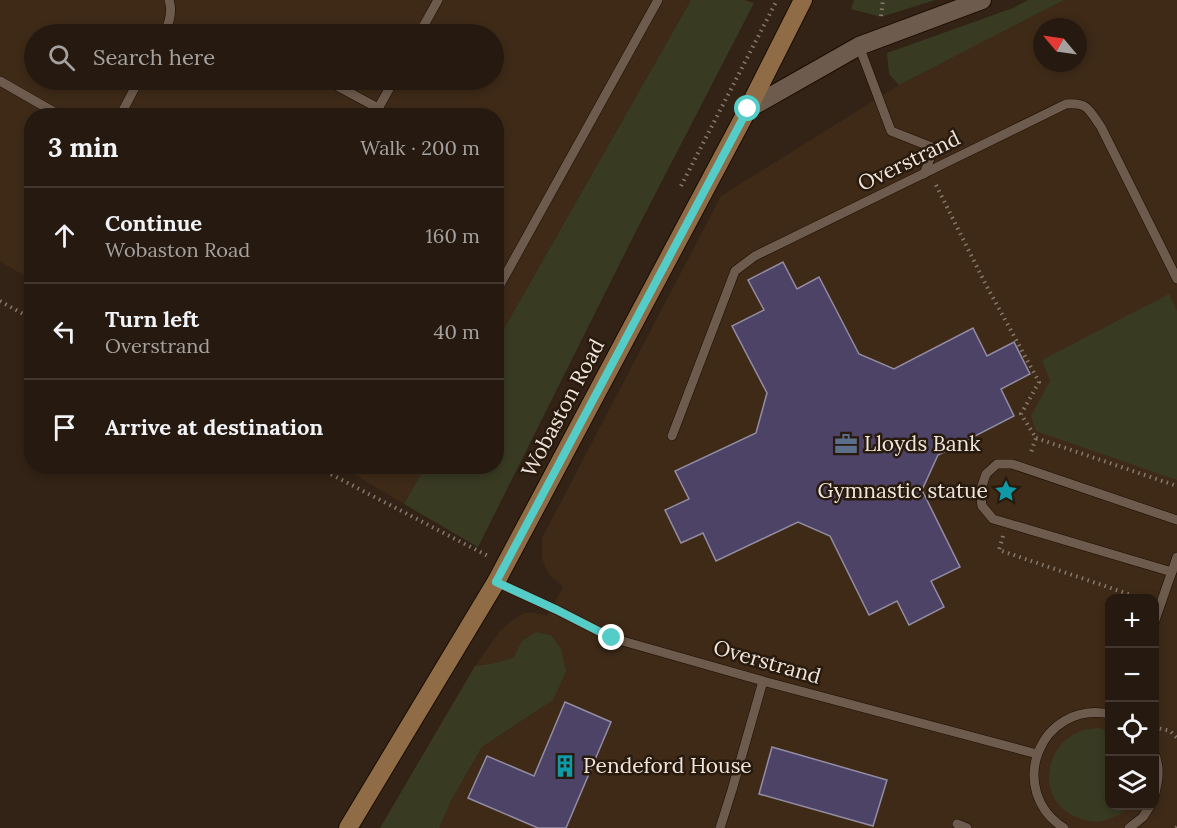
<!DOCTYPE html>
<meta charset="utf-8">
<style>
:root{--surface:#261a10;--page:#2e2319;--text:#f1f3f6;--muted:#a4a19f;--line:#423830}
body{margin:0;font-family:Lora,serif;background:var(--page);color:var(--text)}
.controls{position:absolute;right:18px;bottom:18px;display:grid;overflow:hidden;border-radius:12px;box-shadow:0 3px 9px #0003}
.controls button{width:54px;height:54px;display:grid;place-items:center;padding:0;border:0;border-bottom:2px solid var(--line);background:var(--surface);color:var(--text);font:30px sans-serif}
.compass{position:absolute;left:1033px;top:18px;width:54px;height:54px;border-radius:50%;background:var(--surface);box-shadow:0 3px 9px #0003;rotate:299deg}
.stop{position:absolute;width:18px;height:18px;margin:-14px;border:4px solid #54cdc8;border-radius:50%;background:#fff}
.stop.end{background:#54cdc8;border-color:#fff;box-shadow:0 2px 6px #0008}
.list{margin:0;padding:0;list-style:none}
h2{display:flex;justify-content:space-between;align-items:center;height:78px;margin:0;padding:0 24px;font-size:26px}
h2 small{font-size:20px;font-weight:400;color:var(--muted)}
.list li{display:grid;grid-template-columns:39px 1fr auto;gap:18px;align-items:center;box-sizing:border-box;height:96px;padding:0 24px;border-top:2px solid var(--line)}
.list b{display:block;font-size:22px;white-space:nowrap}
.list p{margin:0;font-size:20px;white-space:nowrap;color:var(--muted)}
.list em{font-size:20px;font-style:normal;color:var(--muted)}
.icon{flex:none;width:33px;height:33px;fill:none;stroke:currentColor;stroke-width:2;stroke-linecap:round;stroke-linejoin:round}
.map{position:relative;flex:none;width:1177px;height:828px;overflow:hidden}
.search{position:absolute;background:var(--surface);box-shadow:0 3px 9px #0003;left:24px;top:24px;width:480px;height:66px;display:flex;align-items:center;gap:15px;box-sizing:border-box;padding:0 21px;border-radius:33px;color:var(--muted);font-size:22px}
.panel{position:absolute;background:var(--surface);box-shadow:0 3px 9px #0003;left:24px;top:108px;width:480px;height:366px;border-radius:24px}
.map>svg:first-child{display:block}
.built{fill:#3f2a18;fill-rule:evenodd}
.green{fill:#393a22}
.building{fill:#4d4367;stroke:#928da3;stroke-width:1.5}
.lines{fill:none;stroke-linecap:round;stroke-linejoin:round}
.lane-casing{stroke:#1a0c02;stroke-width:10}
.street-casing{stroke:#1a0c02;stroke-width:20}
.secondary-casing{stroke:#1a0c02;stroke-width:20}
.path{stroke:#86796e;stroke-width:4;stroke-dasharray:1.5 4.5;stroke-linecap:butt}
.lane{stroke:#6d5b4d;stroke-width:9}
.street{stroke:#6d5b4d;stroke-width:18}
.secondary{stroke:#8f6c45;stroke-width:18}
.route{stroke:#54cdc8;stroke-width:8}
.labels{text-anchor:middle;stroke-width:5;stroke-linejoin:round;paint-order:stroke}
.street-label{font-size:21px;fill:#f0e5dd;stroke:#281a0d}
.poi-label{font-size:21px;fill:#f0e5dd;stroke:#281a0d;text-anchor:start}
</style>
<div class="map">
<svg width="1177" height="828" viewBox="0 0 1177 828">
<rect width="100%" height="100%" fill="#332316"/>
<g class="built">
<path d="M0 0H691L497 341 496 116H32L31 280 0 261ZM34 34H494V80H34Z"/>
<path d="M1064 0H1177V828H439L453 797 482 747 553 700 561 649 551 635 536 632 522 641 513 658 495 663 475 666 501 630 511 621 524 613H534L547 616 563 587 549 574 542 560V538L721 196 899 85ZM1042 27H1078V63H1042ZM1110 598H1154V806H1110Z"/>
<path d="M342 467H425L404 504Z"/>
</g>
<g class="green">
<path d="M691 0H744L754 3 634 235 478 547 404 504 425 467 496 466 497 341Z"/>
<path d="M854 0H935L881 17 851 9Z"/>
<path d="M1028 0H1064L899 85 889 74 887 53 1013 8Z"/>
<path d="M1169 294 1177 311V480L1036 431 1031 416 1050 381 1042 360Z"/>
<path d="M536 632 551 635 561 649 566 671 553 700 482 747 453 797 439 828H380L475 666 495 663 513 658 522 641Z"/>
<path d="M1099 728 1109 731 1110 806H1130C1123 814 1113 818 1102 821 1093 823 1084 820 1076 817 1036 800 1043 745 1081 731 1086 729 1093 729 1099 728Z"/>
</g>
<g class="building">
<path d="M783 262 797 289 819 277 859 354 894 369 973 328 987 356 1014 342 1030 374 1001 389 1014 416 938 455 922 490 960 567 931 581 944 607 909 625 897 601 869 615 830 536 798 522 716 561 703 533 681 543 665 510 689 499 675 471 756 433 767 393 732 326 764 310 748 280Z"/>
<path d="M565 702 611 722 566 828H538L468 798 487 756 534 776Z"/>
<path d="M772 747 887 780 873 826 759 794Z"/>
</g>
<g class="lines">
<g class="lane-casing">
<g id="lane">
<path d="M164 34C169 24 173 12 169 0"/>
<path d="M419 34 438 0"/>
<path d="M859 46 891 131 934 148 924 174"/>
<path d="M326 80 378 108"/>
<path d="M0 81 61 116"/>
<path d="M120 116 139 80"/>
<path d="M374 116 394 80"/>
<path d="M496 292 658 0"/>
<path d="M672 436 735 271 755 256 1066 104C1088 102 1089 110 1101 127L1177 279"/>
<path d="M1172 572 993 519 982 506 980 492 986 474 997 464H1012L1177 520"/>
<path d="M496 582 557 610 612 638 763 681 1037 754"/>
<path d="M1154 623 1177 557"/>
<path d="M1154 753C1161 768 1158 782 1154 797"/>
<path d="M957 824 967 828"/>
<path d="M720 828 732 790 763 681"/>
<path d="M1064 828C1005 790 1040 700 1110 714"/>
<path d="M1129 828 1143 817 1150 806"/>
</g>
</g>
<g class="street-casing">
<path id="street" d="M748 109 859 46 982 0"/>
</g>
<g class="secondary-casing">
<path id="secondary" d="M348 828 496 582 748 109 803 0"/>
</g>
<g class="path">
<path d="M881 16 883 0"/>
<path d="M399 34 404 25"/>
<path d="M936 185 985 283 1039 382 1021 414 1036 438 1030 455"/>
<path d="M681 186 777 0"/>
<path d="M0 301 32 319"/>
<path d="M1036 438 1177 486"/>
<path d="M315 466 488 556"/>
<path d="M1003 536 999 550 1140 598"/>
<path d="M1154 727 1170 731 1177 738"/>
<path d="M1176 828 1177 827"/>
</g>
<use href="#lane" class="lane"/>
<use href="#street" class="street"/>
<use href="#secondary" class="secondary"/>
</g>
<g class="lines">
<path class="route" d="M612 638 557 610 496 582 748 109"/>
</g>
<defs>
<g id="office-bare" transform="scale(1.8)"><path d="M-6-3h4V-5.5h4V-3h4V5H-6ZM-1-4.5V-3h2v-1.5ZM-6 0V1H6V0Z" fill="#5c6f8a" stroke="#281a0d" stroke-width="2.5" paint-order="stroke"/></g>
<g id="sight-bare" transform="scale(1.8)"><path d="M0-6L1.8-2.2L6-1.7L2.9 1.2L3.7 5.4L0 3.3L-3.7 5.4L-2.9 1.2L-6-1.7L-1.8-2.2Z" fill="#0f9aa8" stroke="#281a0d" stroke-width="2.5" paint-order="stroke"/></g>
<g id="building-bare" transform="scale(1.8)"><path d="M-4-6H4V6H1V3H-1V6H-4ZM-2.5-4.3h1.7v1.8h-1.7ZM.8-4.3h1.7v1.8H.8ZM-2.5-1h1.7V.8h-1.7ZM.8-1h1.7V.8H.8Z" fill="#0f9aa8" stroke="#281a0d" stroke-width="2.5" paint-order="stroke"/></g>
</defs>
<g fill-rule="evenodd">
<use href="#office-bare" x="846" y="444"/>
<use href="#sight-bare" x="1006" y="491"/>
<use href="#building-bare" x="565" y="766"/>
</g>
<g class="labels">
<g class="street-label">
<text transform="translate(909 161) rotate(-26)" y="7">Overstrand</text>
<text transform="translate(563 408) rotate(-62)" y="7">Wobaston Road</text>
<text transform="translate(767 662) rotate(16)" y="7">Overstrand</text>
</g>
<g class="poi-label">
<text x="864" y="451">Lloyds Bank</text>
<text x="988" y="498" text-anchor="end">Gymnastic statue</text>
<text x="583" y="773">Pendeford House</text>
</g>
</g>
</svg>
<div class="controls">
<button>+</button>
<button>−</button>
<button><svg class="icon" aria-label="locate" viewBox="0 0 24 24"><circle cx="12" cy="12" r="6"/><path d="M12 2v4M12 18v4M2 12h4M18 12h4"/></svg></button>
<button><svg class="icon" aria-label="layers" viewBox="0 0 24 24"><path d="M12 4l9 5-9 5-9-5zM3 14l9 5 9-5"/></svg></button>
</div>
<svg class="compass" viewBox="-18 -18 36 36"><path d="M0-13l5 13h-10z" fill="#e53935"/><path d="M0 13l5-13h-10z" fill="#a4a19f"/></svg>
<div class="stop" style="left:748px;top:109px"></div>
<div class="stop end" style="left:612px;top:638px"></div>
<div class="search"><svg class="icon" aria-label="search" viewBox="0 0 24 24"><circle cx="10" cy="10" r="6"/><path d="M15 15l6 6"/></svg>Search here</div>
<section class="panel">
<h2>3 min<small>Walk · 200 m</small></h2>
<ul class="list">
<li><svg class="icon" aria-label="ahead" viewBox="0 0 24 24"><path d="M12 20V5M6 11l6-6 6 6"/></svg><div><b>Continue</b><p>Wobaston Road</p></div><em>160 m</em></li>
<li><svg class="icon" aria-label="left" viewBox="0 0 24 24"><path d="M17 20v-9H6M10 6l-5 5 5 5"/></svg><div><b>Turn left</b><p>Overstrand</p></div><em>40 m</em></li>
<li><svg class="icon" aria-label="arrive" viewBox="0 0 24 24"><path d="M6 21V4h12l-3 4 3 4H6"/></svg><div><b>Arrive at destination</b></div></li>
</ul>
</section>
</div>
